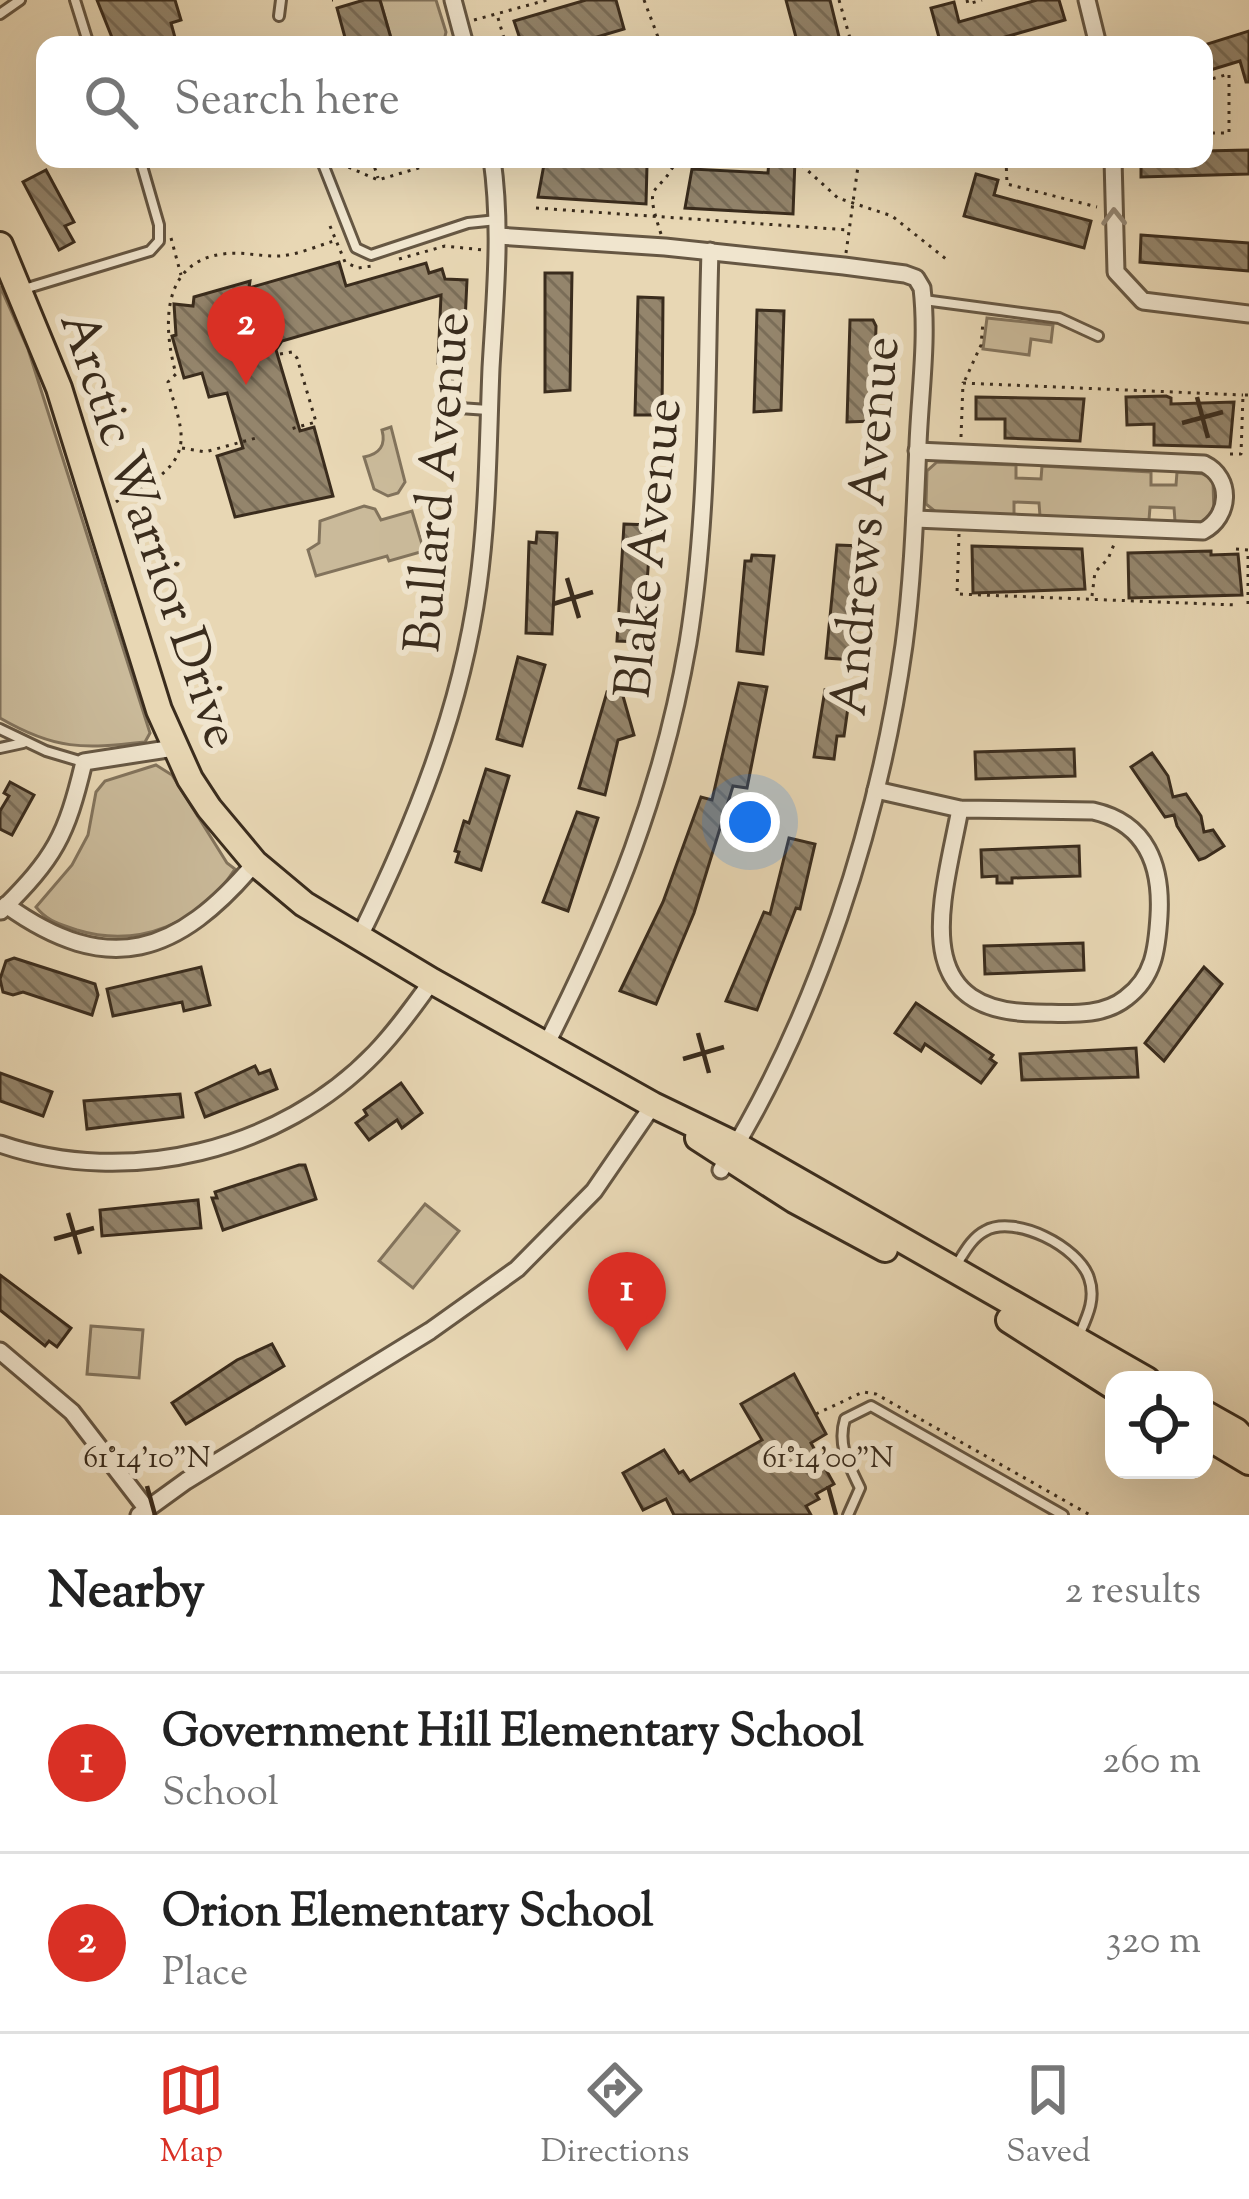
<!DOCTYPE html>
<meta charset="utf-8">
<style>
:root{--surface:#fff;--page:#f6f6f6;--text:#222;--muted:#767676;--line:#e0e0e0;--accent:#d93025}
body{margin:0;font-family:"Sorts Mill Goudy",serif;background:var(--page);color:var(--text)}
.controls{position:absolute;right:36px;bottom:36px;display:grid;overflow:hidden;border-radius:24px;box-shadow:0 12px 48px #0002}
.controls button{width:108px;height:108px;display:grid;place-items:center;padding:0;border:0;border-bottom:3px solid var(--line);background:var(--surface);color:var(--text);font:60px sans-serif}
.you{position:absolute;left:750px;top:822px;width:42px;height:42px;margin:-30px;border:9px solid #fff;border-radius:50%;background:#1a73e8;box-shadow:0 0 0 18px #1a73e833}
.badge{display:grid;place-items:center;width:78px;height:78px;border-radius:50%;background:var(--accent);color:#fff;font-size:39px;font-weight:700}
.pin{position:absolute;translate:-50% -99px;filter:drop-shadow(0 3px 6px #0008)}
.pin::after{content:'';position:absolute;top:63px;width:42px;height:36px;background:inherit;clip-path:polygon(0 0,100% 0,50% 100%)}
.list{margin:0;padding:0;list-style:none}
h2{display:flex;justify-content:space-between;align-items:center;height:156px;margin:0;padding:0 48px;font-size:51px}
h2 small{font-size:39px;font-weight:400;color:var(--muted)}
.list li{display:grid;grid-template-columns:78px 1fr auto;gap:36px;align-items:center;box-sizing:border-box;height:180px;padding:0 48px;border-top:3px solid var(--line)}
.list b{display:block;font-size:45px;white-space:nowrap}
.list p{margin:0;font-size:39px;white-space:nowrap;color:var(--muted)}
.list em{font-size:39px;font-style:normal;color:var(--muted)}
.icon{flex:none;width:66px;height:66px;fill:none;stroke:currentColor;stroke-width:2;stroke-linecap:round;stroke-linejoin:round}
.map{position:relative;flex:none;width:1249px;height:1515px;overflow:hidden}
.search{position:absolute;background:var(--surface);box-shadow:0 12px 48px #0002;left:36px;right:36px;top:36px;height:132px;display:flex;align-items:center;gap:30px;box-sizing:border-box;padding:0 42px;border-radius:24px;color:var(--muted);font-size:45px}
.sheet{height:516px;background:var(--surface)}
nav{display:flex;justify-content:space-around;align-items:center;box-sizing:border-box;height:168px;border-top:3px solid var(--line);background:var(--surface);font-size:33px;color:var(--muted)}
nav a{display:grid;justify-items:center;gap:6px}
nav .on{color:var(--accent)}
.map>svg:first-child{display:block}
.green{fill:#caba9a;stroke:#82735c;stroke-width:3}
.building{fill:url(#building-back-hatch);stroke:#3a2c1d;stroke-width:3}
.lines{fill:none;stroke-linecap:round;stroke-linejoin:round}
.lane-casing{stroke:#665743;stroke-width:14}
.street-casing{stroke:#665743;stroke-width:21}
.primary-casing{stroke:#3a2c1d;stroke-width:30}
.path{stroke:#3a2c1d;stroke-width:3;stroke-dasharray:3 6;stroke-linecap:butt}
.lane{stroke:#f0e5ce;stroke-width:8}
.street{stroke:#f0e5ce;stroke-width:15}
.primary{stroke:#e8d7b4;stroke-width:24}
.oneway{stroke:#958876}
.ticks{fill:none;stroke:#3a2c1d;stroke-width:4.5}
.labels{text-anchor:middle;stroke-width:12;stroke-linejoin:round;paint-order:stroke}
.street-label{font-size:51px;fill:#3a2c1d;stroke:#f0e5ce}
.ticks-label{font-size:30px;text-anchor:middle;fill:#3a2c1d;stroke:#f0e5ce;stroke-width:12;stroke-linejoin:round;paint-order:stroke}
</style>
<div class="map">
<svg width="1249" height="1515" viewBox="0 0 1249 1515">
<defs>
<pattern id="building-back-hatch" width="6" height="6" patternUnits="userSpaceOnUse" patternTransform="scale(3)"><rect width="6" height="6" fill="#94856c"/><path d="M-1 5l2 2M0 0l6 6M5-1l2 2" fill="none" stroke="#7a6d58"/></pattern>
</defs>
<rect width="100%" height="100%" fill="#e8d7b4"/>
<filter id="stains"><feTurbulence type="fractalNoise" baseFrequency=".00167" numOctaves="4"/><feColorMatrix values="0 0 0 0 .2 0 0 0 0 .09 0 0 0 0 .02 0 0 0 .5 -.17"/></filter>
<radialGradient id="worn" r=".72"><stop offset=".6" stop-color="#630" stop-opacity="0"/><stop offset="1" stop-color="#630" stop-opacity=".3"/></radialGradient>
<g class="green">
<path d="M380 0H436L446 32 443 45H393Z"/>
<path d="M0 286 28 349 150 733 145 742C83 749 55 750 0 718Z"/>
<path d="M987 318 1053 325 1051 342 1031 339 1029 355 983 349Z"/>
<path d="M391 427 405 482 398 493 388 496 374 489 364 457C380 454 386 445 382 430Z"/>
<path d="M937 462 1016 465V478L1041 479 1042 466 1151 472V485H1176L1177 472 1206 474 1213 481 1214 514 1202 522 1175 521 1174 508 1150 507 1149 520 1040 516 1039 503 1014 502V515L936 512 926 504 927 471Z"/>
<path d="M364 506 375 509 381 520 412 511 424 551 389 561 387 556 316 576 308 550 319 543 320 521Z"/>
<path d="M156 765 172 775 227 863 235 869C200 923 139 949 77 930 60 924 48 922 36 907L72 865 88 835 96 792 105 781Z"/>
<path d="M425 1204 459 1231 413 1288 379 1261Z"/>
<path d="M91 1326 143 1330 139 1378 87 1374Z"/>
</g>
<g class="building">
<path d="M97 0H175L181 20 171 23 177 45H115Z"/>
<path d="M364 0H380L393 45H347L337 8Z"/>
<path d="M586 0H616L624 29 570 45H522L514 21Z"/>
<path d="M786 0H830L840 41 798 45Z"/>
<path d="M1037 0H1059L1065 20 977 45H941L931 8 954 2 959 22Z"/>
<path d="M1249 31V82H1246L1240 61 1204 72V45Z"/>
<path d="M1249 150V174L1141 177V159H1204V151Z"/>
<path d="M545 159 647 165 646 204 538 197Z"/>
<path d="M769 159H795L793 214 685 208 692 169 768 173Z"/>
<path d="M46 170 74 222 65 226 74 242 59 250 23 182Z"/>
<path d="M976 174 998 180 994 195 1091 221 1084 248 964 216Z"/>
<path d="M1141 235 1249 243V271L1140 262Z"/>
<path d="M339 262 346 286 426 263 429 273 442 269 445 279 467 280 463 364 438 363 441 295 282 341 276 350 300 431 314 427 333 496 235 517 217 456 243 448 227 393 209 397 202 373 184 378 172 336 176 335 174 304 193 306 194 297 250 281 249 288Z"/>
<path d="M545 273H572L570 390 545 392Z"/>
<path d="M638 297 663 298 662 415H635Z"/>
<path d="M757 310 784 311 781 410 754 412Z"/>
<path d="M850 320H873L876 326 873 421 847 422Z"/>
<path d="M1166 396 1171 398V404L1234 402 1230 447 1154 445V424L1127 425 1126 397Z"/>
<path d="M976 397 1084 399 1080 441 1005 438V419H976Z"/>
<path d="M624 524 651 525 643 642 617 641Z"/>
<path d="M537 532 557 533 552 634 526 633 529 542 536 543Z"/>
<path d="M837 545 861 546 853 660 826 658Z"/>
<path d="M972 546 1082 549 1085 589 973 593Z"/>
<path d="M1211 551V555L1238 554 1242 595 1129 598 1128 553Z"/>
<path d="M752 555 774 556 763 654 737 651 745 561H751Z"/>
<path d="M518 657 545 665 522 746 497 739Z"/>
<path d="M739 683 767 687 747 788 733 786 694 913 656 1004 620 991 663 902 701 797 712 800Z"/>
<path d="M825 690 850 693 844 736H837L834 759 814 757Z"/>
<path d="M607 692 623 696 634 735 618 740 605 795 579 788Z"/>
<path d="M1074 749 1075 776 976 779 975 752Z"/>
<path d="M1152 753 1168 776 1173 797 1186 794 1201 816 1204 832 1213 830 1224 846 1205 858 1199 860 1177 826 1174 815 1165 817 1131 767Z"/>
<path d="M486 769 509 776 481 870 456 862 459 852 455 851 464 821 469 823Z"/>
<path d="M10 782 34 795 12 835 0 829V811L9 796 4 793Z"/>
<path d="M577 812 598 818 568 911 543 902Z"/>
<path d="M789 838 815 844 800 909 796 908 757 1010 726 1001 764 912 770 914Z"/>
<path d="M1079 846 1080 876 1012 878V883H997V876L982 877 981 850Z"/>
<path d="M1083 943 1084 970 985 974 984 946Z"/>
<path d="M14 958 95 984 98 995 92 1015 23 992 13 995 3 992 0 979 6 961Z"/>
<path d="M201 967 210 1005 184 1011 182 1002 113 1016 107 989Z"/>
<path d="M1204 967 1222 984 1164 1061 1145 1043Z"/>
<path d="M916 1003 993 1055 990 1059 996 1063 981 1083 925 1044 921 1051 895 1033Z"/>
<path d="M1136 1048 1138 1077 1022 1080 1020 1054Z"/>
<path d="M255 1066 259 1074 270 1070 277 1089 205 1117 196 1093Z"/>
<path d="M0 1073 52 1092 43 1116 0 1101Z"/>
<path d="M401 1083 422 1113 402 1128 397 1120 369 1140 356 1123 367 1115 364 1110Z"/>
<path d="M180 1094 183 1117 87 1129 84 1101Z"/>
<path d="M299 1165H305L316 1199 223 1230 212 1198H217L215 1192Z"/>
<path d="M198 1200 201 1228 102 1236 100 1210Z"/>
<path d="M0 1275 71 1328 57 1347 49 1341 45 1346 0 1310Z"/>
<path d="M272 1344 284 1366 186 1424 172 1403 237 1360Z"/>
<path d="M794 1374 826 1434 811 1443 834 1484 816 1494 819 1499 806 1506 811 1515H674L666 1499 643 1510 623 1473 664 1450 679 1473 683 1471 690 1481 762 1440 741 1404Z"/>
</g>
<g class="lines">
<g class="lane-casing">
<g id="lane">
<path d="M75 0 89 45"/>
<path d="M0 14 20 0"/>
<path d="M279 16 281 0"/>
<path d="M321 159 356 248 371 255 468 223 497 220"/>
<path d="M21 290 150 251 159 241V225L140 159"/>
<path d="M924 300 1059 318 1098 336"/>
<path d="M447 379 445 407 488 410"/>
<path d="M0 729 46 751 83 762"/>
<path d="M0 748 23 743"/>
<path d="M955 1267C963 1255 971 1238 985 1231 1015 1214 1079 1247 1089 1278 1096 1298 1088 1315 1080 1333"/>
<path d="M848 1515 860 1488C849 1465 837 1445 845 1419L871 1406 1063 1515"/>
</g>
</g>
<g class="street-casing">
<g id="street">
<path d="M453 0 465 45"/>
<path d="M1087 0 1098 45"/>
<path d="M1113 159 1116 272 1143 301 1249 314"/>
<path d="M498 236 665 247 844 266 905 274 916 278 922 288C928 339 920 393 918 444 915 511 913 578 904 645 879 823 817 1016 721 1170"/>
<path d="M915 519 1203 531C1230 517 1233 478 1204 464L917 451"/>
<path d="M876 790 960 809 1093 811C1147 823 1162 866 1159 916 1157 949 1154 977 1126 998 1101 1018 1066 1013 1036 1013 903 1012 944 896 960 809"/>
<path d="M6 905C109 979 178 954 255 863"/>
<path d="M1 911C55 857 66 837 84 762L174 748"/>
<path d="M359 938C414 826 461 711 478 586 488 514 488 441 491 368 495 298 502 228 492 159"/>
<path d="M546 1045C614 910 662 793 688 643 709 514 706 381 710 251"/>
<path d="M0 1144C128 1188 281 1151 375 1053 396 1031 414 1006 432 981"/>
<path d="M0 1351 72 1412 146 1508"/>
<path d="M139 1515 186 1481 430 1331 517 1269 594 1191 653 1105"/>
</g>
</g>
<g class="primary-casing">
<g id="primary">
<path d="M0 245 59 388 159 710 190 779 209 808 255 863 304 904 432 981 653 1105 736 1145 1147 1380"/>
<path d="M698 1138 794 1200 885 1249"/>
<path d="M1009 1320 1114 1387"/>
<path d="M1204 1413 1236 1431 1249 1445"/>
<path d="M1204 1435 1249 1462"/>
</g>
</g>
<g class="path">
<path d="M332 0H333"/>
<path d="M644 0 661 45"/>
<path d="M839 0 852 45"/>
<path d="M967 0 968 4 982 0"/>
<path d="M498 18 506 45"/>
<path d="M474 20 547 0"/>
<path d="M1204 81 1229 74V133H1204"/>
<path d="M372 159 378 178"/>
<path d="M795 159 838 198 892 216 946 259"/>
<path d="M1006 159 1007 184 1097 207"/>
<path d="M332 160 378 180 449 159"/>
<path d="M536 208 849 230"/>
<path d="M330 226 345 262 358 268 372 266"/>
<path d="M661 234C642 176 658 200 677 159"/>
<path d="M171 238 181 275"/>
<path d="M846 253 859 159"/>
<path d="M399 259 445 246 483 250"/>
<path d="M280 354 292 352 297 358 316 422 287 430"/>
<path d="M965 380 981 345 983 322"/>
<path d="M961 437 963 383 1243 395"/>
<path d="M182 448 205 452 256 438"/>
<path d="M1230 454H1241L1243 395H1249"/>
<path d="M116 502C127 493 139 491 150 483 196 453 181 428 168 382L176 374C163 328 160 262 223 254 242 251 261 257 280 256 297 255 317 246 334 241"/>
<path d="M959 534 957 594 1236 605"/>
<path d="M1236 549 1248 550V605"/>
<path d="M1092 596 1095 572 1108 559 1115 542"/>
<path d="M816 1414 863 1392 876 1394 1090 1515"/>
</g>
<use href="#lane" class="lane"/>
<use href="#street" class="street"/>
<use href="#primary" class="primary"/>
</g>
<defs><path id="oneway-chevron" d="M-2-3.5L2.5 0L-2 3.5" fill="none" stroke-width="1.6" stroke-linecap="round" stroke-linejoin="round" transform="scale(3)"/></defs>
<use class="oneway" href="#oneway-chevron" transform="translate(1114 217) rotate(-91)"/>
<path class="ticks" d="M1197 397 1208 438M1182 423 1223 412M567 578 579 618M553 604 593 592M698 1033 709 1073M683 1059 724 1047M68 1213 80 1254M54 1239 94 1228M147 1486 155 1515M828 1486 836 1515"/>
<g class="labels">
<g class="street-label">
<text transform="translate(435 482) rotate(-85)" y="18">Bullard Avenue</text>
<text transform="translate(863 526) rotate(-85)" y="18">Andrews Avenue</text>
<text transform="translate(152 529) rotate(71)" y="18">Arctic Warrior Drive</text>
<text transform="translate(646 548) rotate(-84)" y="18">Blake Avenue</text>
</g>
</g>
<g class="ticks-label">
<text x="147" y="1467">61°14'10"N</text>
<text x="828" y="1467">61°14'00"N</text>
</g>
<rect width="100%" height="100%" filter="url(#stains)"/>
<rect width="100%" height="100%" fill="url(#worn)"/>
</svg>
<div class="controls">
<button><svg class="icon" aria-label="locate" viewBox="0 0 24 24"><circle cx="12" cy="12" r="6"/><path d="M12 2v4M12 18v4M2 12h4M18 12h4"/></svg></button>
</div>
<div class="you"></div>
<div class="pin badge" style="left:627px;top:1351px">1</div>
<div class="pin badge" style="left:246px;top:385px">2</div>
<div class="search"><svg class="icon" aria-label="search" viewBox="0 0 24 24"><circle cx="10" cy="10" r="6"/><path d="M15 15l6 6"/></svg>Search here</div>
</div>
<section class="sheet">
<h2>Nearby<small>2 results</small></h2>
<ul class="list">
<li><span class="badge">1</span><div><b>Government Hill Elementary School</b><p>School</p></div><em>260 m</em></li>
<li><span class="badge">2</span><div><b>Orion Elementary School</b><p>Place</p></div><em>320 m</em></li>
</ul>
</section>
<nav>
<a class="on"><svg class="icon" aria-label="map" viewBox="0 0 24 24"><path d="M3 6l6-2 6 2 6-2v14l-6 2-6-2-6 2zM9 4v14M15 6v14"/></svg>Map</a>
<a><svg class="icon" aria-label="directions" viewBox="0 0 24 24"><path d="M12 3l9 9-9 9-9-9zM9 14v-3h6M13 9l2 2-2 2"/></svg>Directions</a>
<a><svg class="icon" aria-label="saved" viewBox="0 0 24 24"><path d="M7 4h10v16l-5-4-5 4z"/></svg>Saved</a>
</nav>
